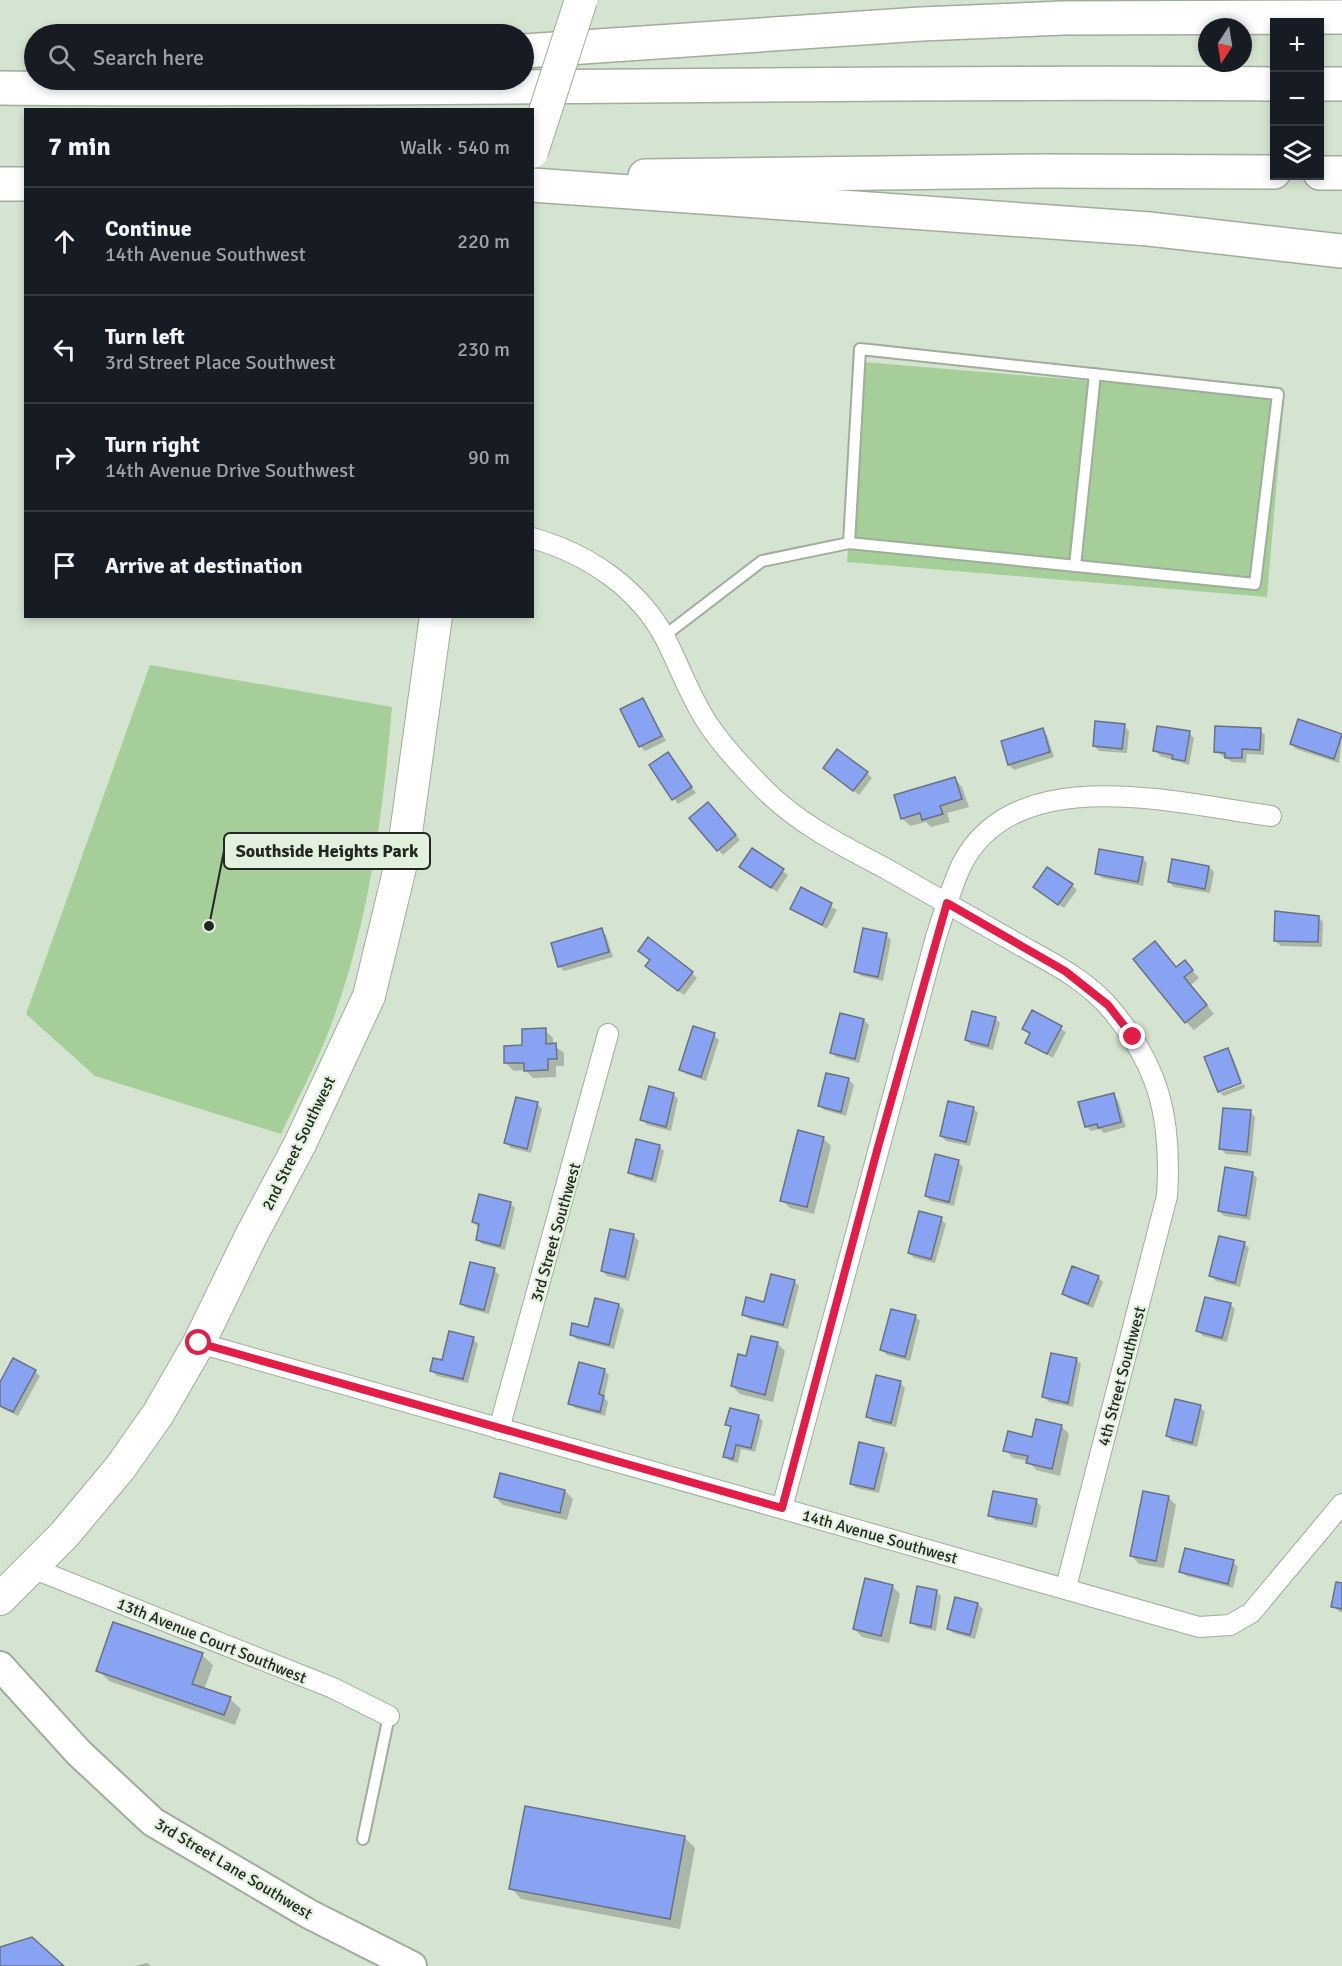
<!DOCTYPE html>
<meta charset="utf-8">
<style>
:root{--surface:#171b24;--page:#20242c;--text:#f1f3f6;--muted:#9ea1a6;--line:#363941}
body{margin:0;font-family:Signika,sans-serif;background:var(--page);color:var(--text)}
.controls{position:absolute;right:18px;top:18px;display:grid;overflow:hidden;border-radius:0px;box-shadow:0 3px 9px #0003}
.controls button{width:54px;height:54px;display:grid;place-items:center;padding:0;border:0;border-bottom:2px solid var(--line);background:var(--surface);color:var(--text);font:30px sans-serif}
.compass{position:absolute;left:1198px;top:18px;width:54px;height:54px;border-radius:50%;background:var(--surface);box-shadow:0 3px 9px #0003;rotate:192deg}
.stop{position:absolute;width:18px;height:18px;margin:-14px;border:4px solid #e11d48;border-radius:50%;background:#fff}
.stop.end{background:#e11d48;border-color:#fff;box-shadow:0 2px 6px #0008}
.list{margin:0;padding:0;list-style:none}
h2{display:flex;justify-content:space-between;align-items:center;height:78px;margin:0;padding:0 24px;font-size:26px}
h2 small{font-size:20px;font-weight:400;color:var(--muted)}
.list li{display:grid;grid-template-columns:39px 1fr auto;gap:18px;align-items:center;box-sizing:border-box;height:108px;padding:0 24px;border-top:2px solid var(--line)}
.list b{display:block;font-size:22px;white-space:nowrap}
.list p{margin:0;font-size:20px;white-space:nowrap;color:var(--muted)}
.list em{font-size:20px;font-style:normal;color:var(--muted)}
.icon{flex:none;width:33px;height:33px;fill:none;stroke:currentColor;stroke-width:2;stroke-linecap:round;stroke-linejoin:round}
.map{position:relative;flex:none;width:1342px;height:1966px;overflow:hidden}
.search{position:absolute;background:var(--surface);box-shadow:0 3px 9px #0003;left:24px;top:24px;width:510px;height:66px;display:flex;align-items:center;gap:15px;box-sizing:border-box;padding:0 21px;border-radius:33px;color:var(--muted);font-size:22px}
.panel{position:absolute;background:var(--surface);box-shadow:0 3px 9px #0003;left:24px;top:108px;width:510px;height:510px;border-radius:0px}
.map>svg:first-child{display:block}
.green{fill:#a5ce98}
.shadow{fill:#0003}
.building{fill:#88a3f1;stroke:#6a7184;stroke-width:1.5}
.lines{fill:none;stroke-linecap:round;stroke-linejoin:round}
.service-casing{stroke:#9fad9b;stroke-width:14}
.minor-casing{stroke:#9fad9b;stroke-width:22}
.secondary-casing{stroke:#9fad9b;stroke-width:32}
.primary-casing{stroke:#9fad9b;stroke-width:34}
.motorway-casing{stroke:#9fad9b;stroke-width:36}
.service{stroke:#fff;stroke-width:10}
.minor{stroke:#fff;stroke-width:20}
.secondary{stroke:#fff;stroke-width:28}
.primary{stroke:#fff;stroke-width:32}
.motorway{stroke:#fff;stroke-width:33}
.primary-bridge-casing{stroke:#9fad9b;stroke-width:34;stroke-linecap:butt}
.primary-bridge{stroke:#fff;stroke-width:32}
.route{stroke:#e11d48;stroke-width:8}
.labels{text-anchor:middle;stroke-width:4.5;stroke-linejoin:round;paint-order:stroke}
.street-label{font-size:16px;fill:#222821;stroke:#e2f1de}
.leader{fill:none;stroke:#222821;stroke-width:2}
.callout-dot{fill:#222821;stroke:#e2f1de;stroke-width:2}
.callout{fill:#e2f1de;stroke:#222821;stroke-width:2}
.callout-label{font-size:18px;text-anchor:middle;font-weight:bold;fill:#222821}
</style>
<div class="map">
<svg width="1342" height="1966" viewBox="0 0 1342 1966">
<rect width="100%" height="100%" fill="#d5e4d1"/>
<g class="green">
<path d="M863 362 1284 397 1267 597 847 562Z"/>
<path d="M150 665 392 707C382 821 368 932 326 1038 313 1071 296 1102 281 1134L95 1076 26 1014Z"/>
</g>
<g class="shadow">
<path d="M643 699 666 741 645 751 640 746Z"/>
<path d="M1124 726 1129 731 1127 753 1099 751 1094 746Z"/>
<path d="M1042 730 1047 735 1054 757 1014 770 1009 765 1003 742Z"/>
<path d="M1260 730 1265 735 1264 755 1247 754 1246 763 1232 762 1215 751Z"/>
<path d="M1189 733 1194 738 1189 765 1160 756 1155 750Z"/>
<path d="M1342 736 1339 763 1296 749 1291 744Z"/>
<path d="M668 754 696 793 678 804 651 765Z"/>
<path d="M830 772 867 773 872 778 859 795Z"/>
<path d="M955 779 962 787 969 807 947 813 950 822 931 827 926 822 910 826 902 818Z"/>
<path d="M713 808 740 840 723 855 718 850Z"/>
<path d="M753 850 788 875 777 892 746 871Z"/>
<path d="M1142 858 1147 863 1143 886 1102 878 1097 873Z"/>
<path d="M1209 867 1214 872 1210 893 1174 887 1169 882Z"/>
<path d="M1072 885 1077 890 1064 908 1035 887Z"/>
<path d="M801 889 837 910 827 929 791 909Z"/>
<path d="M1318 917 1323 922 1322 947 1281 946 1275 941Z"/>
<path d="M601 930 606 935 613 957 564 971 559 966Z"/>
<path d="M886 935 891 940 883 981 861 976 856 971Z"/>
<path d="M1155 943 1177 969 1185 962 1199 978 1191 985 1214 1014 1194 1030 1186 1022Z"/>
<path d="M652 971 692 973 697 978 684 995Z"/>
<path d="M1033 1012 1066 1032 1053 1058 1027 1042 1031 1035 1024 1029Z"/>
<path d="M995 1018 1000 1023 993 1050 971 1045 966 1040Z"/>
<path d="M864 1020 869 1025 859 1063 836 1057 831 1052Z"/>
<path d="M545 1030 553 1038V1045L564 1053V1066H556V1077L533 1078 525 1070 514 1071 506 1063Z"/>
<path d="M714 1035 719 1040 706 1081 686 1074 681 1069Z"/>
<path d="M1227 1050 1232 1055 1242 1081 1219 1092 1206 1058Z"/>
<path d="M827 1074 849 1080 854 1085 846 1116 824 1110 819 1105Z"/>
<path d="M1244 1084 1245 1088 1224 1096 1220 1093Z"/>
<path d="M673 1094 678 1099 671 1131 647 1125 642 1120Z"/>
<path d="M1113 1095 1118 1100 1126 1127 1104 1133 1100 1129 1091 1131 1086 1126Z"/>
<path d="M537 1104 542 1109 531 1153 511 1148 506 1143Z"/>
<path d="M973 1108 978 1113 970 1146 946 1141 941 1136Z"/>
<path d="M1250 1112 1255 1117 1251 1156 1226 1154 1221 1149Z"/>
<path d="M823 1138 831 1146 814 1214 790 1208 782 1200Z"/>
<path d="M659 1146 664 1151 656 1183 635 1177 630 1172Z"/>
<path d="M958 1162 963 1167 954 1206 931 1201 926 1196Z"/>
<path d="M1252 1173 1257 1178 1250 1220 1224 1216 1219 1211Z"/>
<path d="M510 1203 515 1208 505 1250 482 1244 477 1239 478 1227 473 1222Z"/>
<path d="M941 1219 946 1224 935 1263 914 1258 909 1253Z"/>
<path d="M634 1236 639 1241 629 1281 607 1276 602 1271Z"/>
<path d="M1244 1243 1249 1248 1240 1287 1216 1281 1211 1276Z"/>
<path d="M494 1270 499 1275 489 1314 466 1308 461 1303Z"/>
<path d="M1098 1277 1103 1282 1093 1308 1068 1298 1063 1293Z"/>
<path d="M794 1281 799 1286 788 1329 749 1319 744 1314 765 1304Z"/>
<path d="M1230 1304 1235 1309 1227 1342 1203 1336 1198 1331Z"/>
<path d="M619 1305 624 1310 614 1349 576 1339 571 1334 589 1328Z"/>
<path d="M915 1316 920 1321 910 1361 887 1355 882 1350Z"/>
<path d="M473 1339 478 1344 468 1383 437 1376 432 1371Z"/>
<path d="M777 1343 785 1351 773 1402 740 1394 732 1386 748 1357Z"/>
<path d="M1076 1359 1081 1364 1073 1407 1049 1402 1044 1397Z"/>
<path d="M604 1370 609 1375 604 1398 608 1402 605 1416 575 1408 570 1403Z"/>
<path d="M35 1371 40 1376 18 1416 0 1407V1385Z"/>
<path d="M900 1383 905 1388 896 1427 873 1422 868 1417Z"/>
<path d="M1200 1407 1205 1412 1197 1447 1172 1441 1167 1436Z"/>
<path d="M758 1416 763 1421 755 1452 741 1449 738 1463 730 1461 725 1456 732 1429 727 1425Z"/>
<path d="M1061 1426 1069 1434 1060 1476 1036 1470 1028 1461 1013 1458 1005 1450Z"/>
<path d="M883 1449 888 1454 879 1493 856 1488 851 1483Z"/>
<path d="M565 1491 573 1499 567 1520 503 1505 495 1497Z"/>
<path d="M1168 1497 1176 1505 1164 1568 1139 1564 1132 1556Z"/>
<path d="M1036 1501 1041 1506 1037 1528 995 1520 990 1515Z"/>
<path d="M1233 1562 1238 1567 1233 1588 1186 1576 1181 1571Z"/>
<path d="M1342 1585V1613L1333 1607Z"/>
<path d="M892 1586 900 1594 889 1643 862 1637 854 1629Z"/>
<path d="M936 1591 941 1596 936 1631 917 1627 912 1622Z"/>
<path d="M978 1604 983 1609 975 1639 953 1633 948 1628Z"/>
<path d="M202 1655 213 1665 204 1690 230 1699 241 1709 235 1725 109 1681 98 1670Z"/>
<path d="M685 1838 695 1848 680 1929 521 1899 511 1888Z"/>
<path d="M147 1963 151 1966H134Z"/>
</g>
<g class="building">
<path d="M643 698 662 736 639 747 620 709Z"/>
<path d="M1298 719 1342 734 1334 759 1290 744Z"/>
<path d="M1095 721 1125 724 1122 749 1093 746Z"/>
<path d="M1157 726 1190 731 1185 761 1172 759 1173 755 1153 751Z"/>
<path d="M1215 726 1261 728 1260 750 1242 749V758H1225V753L1214 752Z"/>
<path d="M1043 728 1050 752 1008 765 1001 741Z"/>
<path d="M837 749 868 772 853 791 823 768Z"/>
<path d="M668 752 692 787 672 800 649 765Z"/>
<path d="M955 777 962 799 940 806 943 814 922 820 920 813 901 819 894 795Z"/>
<path d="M708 802 736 835 717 851 689 818Z"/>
<path d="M752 848 784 869 771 888 739 867Z"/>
<path d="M1099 849 1143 857 1138 882 1095 874Z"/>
<path d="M1172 859 1209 866 1205 889 1168 882Z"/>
<path d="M1047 867 1073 884 1058 905 1033 887Z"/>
<path d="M801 887 832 903 822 925 790 909Z"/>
<path d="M1275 911 1319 916 1318 942 1274 941Z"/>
<path d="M602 928 609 952 558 967 551 943Z"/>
<path d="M863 928 887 933 878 977 854 972Z"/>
<path d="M648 937 693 972 678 991 645 966 650 960 638 951Z"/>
<path d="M1155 941 1176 967 1185 960 1193 970 1184 977 1207 1005 1185 1023 1133 959Z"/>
<path d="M1032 1010 1062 1026 1047 1054 1025 1043 1030 1033 1022 1029Z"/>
<path d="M972 1011 996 1017 988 1046 965 1040Z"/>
<path d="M840 1013 864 1019 855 1059 830 1053Z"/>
<path d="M693 1026 715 1033 701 1077 679 1070Z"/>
<path d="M546 1028V1044L556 1043 557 1059H548V1070L524 1071V1063H504V1046L522 1045V1029Z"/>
<path d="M1228 1048 1241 1083 1218 1092 1204 1057Z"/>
<path d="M826 1073 849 1078 841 1112 818 1106Z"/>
<path d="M649 1086 674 1093 666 1127 640 1120Z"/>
<path d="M1114 1093 1121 1122 1098 1128 1097 1124 1085 1127 1078 1102Z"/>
<path d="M516 1097 538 1102 527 1149 504 1143Z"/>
<path d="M948 1101 974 1107 966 1142 940 1136Z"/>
<path d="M1223 1108 1251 1110 1247 1152 1219 1149Z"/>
<path d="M798 1130 824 1137 807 1207 780 1201Z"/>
<path d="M636 1139 660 1145 652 1179 628 1173Z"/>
<path d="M935 1154 959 1160 949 1202 925 1196Z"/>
<path d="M1225 1167 1253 1172 1246 1216 1218 1211Z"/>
<path d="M479 1194 511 1202 500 1246 476 1240 479 1224 472 1222Z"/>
<path d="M919 1211 942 1217 931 1259 908 1253Z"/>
<path d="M610 1229 634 1234 625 1277 601 1271Z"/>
<path d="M1219 1236 1245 1242 1235 1283 1209 1276Z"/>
<path d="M470 1262 495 1268 484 1310 460 1304Z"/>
<path d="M1072 1266 1099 1276 1088 1304 1062 1294Z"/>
<path d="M771 1274 795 1280 783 1325 742 1315 746 1297 764 1302Z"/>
<path d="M1205 1297 1231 1303 1222 1338 1196 1331Z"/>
<path d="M595 1298 619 1304 609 1345 570 1335 572 1323 588 1327Z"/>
<path d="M891 1309 916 1315 905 1357 880 1350Z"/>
<path d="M449 1331 474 1337 463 1379 430 1371 433 1358 442 1360Z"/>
<path d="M751 1336 778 1342 765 1395 731 1386 738 1354 746 1356Z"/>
<path d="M1051 1353 1077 1358 1068 1403 1042 1397Z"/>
<path d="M13 1358 36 1370 13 1412 0 1406V1382Z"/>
<path d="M579 1362 605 1369 599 1394 604 1396 600 1412 568 1404Z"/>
<path d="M876 1375 901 1381 891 1423 866 1417Z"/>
<path d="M1175 1399 1201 1405 1192 1443 1166 1436Z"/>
<path d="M730 1408 759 1415 751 1448 736 1445 733 1459 723 1457 731 1426 725 1425Z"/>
<path d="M1036 1419 1062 1425 1052 1469 1026 1463 1028 1456 1003 1451 1008 1431 1032 1437Z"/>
<path d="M859 1442 884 1448 874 1489 850 1484Z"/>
<path d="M500 1473 565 1490 560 1513 494 1497Z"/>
<path d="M993 1491 1037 1499 1032 1524 988 1516Z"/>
<path d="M1143 1491 1169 1496 1156 1561 1130 1556Z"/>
<path d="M1185 1548 1234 1560 1228 1584 1179 1572Z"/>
<path d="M865 1578 893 1585 881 1636 853 1629Z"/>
<path d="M1336 1582 1342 1583V1609L1331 1607Z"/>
<path d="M917 1586 937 1590 931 1627 910 1623Z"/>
<path d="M955 1597 978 1603 970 1635 947 1629Z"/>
<path d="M113 1622 203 1653 192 1684 231 1697 224 1715 96 1671Z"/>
<path d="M525 1806 685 1836 670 1919 509 1889Z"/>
<path d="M32 1937 64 1966H0V1947Z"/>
</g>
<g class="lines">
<g class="service-casing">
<g id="service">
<path d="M1075 566 1095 374"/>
<path d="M664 636 762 561 849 543 1255 584 1278 394 860 349 849 543"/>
<path d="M363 1839 389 1716"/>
</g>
</g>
<g class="minor-casing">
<g id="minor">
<path d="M532 538C586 553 638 587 665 638 680 667 690 697 708 724 724 748 745 770 765 790 799 824 841 845 883 867 928 893 973 918 1018 944 1050 962 1085 979 1109 1007 1160 1066 1172 1120 1167 1196L1066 1587"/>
<path d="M199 1343 1199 1627 1230 1625 1251 1613 1342 1504"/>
<path d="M499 1429 608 1034"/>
<path d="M782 1508 936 937C944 913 951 887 962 864 1016 759 1180 804 1271 816"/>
<path d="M32 1568 333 1688 389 1716"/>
</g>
</g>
<g class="secondary-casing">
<path id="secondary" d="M0 1666 79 1753 153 1822 309 1914 412 1966"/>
</g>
<g class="primary-casing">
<path id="primary" d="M0 1599 64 1535 120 1468 158 1414 199 1343 252 1234 300 1144 369 996 403 855 436 616"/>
</g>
<g class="motorway-casing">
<g id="motorway">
<path d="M524 51 921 24 1063 18 1342 17"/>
<path d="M1320 84H1342"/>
<path d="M0 88C425 92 850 80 1274 84"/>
<path d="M1320 173H1342"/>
<path d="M645 176 1043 171 1274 172"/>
<path d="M0 184H26"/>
<path d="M532 185 1149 229 1342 251"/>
</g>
</g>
<use href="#service" class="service"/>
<use href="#minor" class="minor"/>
<use href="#secondary" class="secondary"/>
<use href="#primary" class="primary"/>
<use href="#motorway" class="motorway"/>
<g class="primary-bridge-casing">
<path id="primary-bridge" d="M532 152 581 0"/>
</g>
<use href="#primary-bridge" class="primary-bridge"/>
</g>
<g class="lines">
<path class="route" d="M199 1343 782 1508 878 1147 947 903 1065 971 1108 1005 1133 1037"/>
</g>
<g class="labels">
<g class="street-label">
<text transform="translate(298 1143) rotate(-64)" y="6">2nd Street Southwest</text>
<text transform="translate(555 1232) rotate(-74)" y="6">3rd Street Southwest</text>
<text transform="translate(1121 1376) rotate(-75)" y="6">4th Street Southwest</text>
<text transform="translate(880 1536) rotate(16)" y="6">14th Avenue Southwest</text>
<text transform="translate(212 1640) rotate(22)" y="6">13th Avenue Court Southwest</text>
<text transform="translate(234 1868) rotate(31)" y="6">3rd Street Lane Southwest</text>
</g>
</g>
<path class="leader" d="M209 926L224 851"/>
<circle class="callout-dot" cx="209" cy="926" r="6"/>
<rect class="callout" x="224" y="833" width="206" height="36" rx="6"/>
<g class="callout-label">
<text x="327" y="857">Southside Heights Park</text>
</g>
</svg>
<div class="controls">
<button>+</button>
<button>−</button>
<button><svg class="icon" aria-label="layers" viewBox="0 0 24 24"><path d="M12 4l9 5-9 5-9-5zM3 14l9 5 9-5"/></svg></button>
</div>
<svg class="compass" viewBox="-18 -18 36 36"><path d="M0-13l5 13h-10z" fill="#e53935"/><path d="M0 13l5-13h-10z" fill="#9ea1a6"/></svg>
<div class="stop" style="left:199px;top:1343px"></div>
<div class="stop end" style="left:1133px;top:1037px"></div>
<div class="search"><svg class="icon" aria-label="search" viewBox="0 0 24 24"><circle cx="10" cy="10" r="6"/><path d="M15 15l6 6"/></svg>Search here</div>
<section class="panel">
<h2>7 min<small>Walk · 540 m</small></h2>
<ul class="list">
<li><svg class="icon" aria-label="ahead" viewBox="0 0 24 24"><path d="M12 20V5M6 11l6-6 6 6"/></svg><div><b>Continue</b><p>14th Avenue Southwest</p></div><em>220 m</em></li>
<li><svg class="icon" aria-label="left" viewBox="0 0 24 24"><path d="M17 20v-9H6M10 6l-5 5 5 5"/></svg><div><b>Turn left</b><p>3rd Street Place Southwest</p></div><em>230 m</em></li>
<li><svg class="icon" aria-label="right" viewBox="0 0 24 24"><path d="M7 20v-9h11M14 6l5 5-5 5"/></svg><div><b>Turn right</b><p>14th Avenue Drive Southwest</p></div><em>90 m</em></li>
<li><svg class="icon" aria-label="arrive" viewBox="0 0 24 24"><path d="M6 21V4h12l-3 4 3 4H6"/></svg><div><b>Arrive at destination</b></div></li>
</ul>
</section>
</div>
